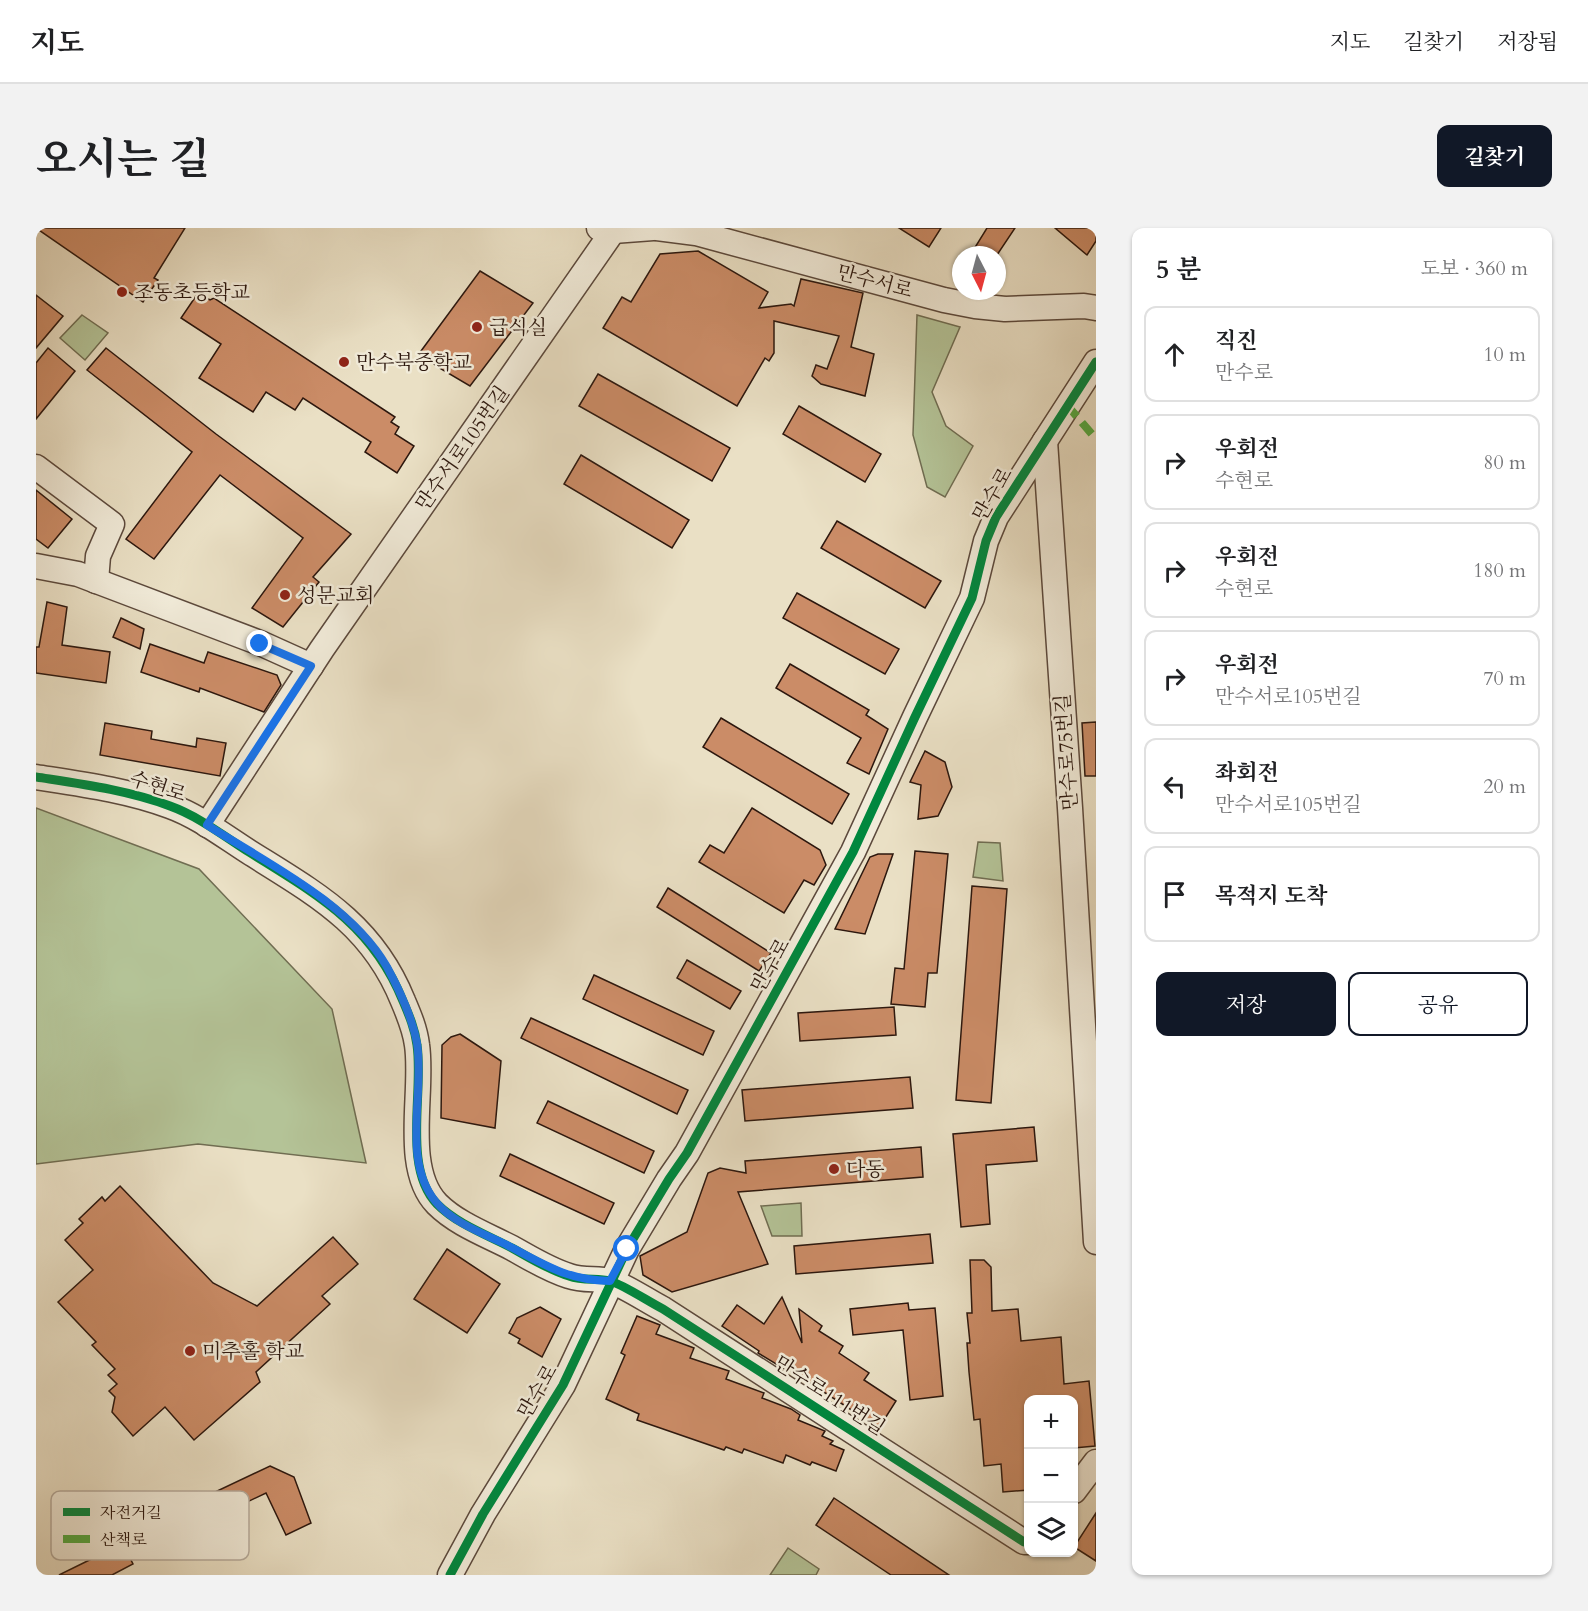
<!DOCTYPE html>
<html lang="ko">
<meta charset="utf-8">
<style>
:root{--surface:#fff;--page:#f2f2f2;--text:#202124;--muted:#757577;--line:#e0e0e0;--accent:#111827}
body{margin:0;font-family:Cardo,"Noto Serif KR",serif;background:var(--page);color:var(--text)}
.controls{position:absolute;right:18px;bottom:18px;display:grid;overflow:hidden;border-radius:12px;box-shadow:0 2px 4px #0004}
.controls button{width:54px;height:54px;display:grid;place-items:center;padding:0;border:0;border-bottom:2px solid var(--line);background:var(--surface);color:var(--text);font:30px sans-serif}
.compass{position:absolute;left:916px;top:18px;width:54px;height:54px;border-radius:50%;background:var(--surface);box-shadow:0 2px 4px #0004;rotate:174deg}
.stop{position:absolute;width:18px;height:18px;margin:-14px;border:4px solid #1a73e8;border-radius:50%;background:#fff}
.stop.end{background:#1a73e8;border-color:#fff;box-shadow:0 2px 6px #0008}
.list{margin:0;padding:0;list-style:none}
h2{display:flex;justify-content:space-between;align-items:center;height:78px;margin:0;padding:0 24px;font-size:26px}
h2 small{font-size:20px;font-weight:400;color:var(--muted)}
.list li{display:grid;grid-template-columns:39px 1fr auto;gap:18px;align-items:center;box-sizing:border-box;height:96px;margin:0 12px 12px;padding:0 12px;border:2px solid var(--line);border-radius:12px}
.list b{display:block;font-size:22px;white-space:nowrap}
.list p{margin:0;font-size:20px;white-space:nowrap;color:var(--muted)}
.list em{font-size:20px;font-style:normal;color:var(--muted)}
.actions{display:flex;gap:12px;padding:18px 24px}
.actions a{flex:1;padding:14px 0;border:2px solid var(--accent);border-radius:12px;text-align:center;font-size:21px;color:var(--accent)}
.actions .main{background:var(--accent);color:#fff}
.icon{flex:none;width:33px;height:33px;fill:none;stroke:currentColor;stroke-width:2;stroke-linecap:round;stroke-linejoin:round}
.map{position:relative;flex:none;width:1060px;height:1347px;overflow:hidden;border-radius:12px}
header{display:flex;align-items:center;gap:36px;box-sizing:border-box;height:84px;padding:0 30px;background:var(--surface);border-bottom:2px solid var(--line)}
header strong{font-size:28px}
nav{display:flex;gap:33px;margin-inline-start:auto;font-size:21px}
.intro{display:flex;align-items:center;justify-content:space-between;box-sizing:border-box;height:144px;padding:0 36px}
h1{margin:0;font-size:42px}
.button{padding:15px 27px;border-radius:12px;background:var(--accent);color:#fff;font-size:21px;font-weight:700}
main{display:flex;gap:36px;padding:0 36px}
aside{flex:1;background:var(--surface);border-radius:12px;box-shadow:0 2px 4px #0004}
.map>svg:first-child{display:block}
.green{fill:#b4c397;stroke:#706d52;stroke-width:1.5}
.building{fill:#cb8c67;stroke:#2c170e;stroke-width:1.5}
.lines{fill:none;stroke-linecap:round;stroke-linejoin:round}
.minor-casing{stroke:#5c493c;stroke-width:27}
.minor{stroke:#f1ebd9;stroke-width:24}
.quiet{stroke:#54a941;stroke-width:8;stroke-dasharray:15 8;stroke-linecap:butt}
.cycleway-casing{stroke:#f1ebd9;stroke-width:13}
.cycleway{stroke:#00873e;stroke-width:9}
.route{stroke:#1a73e8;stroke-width:8}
.poi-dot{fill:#8f2418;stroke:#f1ebd9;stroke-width:2}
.labels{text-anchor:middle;stroke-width:5;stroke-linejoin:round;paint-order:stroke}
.street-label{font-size:20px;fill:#2c170e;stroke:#f1ebd9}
.poi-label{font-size:20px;fill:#2c170e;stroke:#f1ebd9;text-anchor:start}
.key{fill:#f1ebd9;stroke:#b6ab9c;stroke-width:1.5}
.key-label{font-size:16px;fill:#2c170e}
</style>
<header>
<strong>지도</strong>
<nav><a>지도</a><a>길찾기</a><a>저장됨</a></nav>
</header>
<div class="intro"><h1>오시는 길</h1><a class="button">길찾기</a></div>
<main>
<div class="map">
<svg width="1060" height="1347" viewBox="0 0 1060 1347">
<rect width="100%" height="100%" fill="#eae0c5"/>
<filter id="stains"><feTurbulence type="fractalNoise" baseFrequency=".00333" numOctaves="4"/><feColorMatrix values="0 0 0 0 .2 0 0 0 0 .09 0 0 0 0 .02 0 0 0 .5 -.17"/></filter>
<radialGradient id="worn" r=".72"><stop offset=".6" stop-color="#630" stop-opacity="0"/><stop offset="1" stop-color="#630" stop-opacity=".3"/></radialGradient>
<g class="green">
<path d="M46 87 72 105 49 132 24 110Z"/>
<path d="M881 87 924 99 896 164 910 198 937 218 909 269 891 259 877 207Z"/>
<path d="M0 580 163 641 296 781 330 935 162 916 0 936Z"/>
<path d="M942 614 964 615 967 653 937 649Z"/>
<path d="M765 975 766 1008H736L725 978Z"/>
<path d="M752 1320 783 1341 780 1347H734Z"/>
</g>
<g class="building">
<path d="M0 0H149L118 50 122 52 107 74Z"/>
<path d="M863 0H905L893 19Z"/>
<path d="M951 0H979L961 27H946L938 21Z"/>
<path d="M1019 0H1060V13L1051 27Z"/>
<path d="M662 23 732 64 723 80 755 76 758 78 765 51 827 65 815 119 838 126 829 168 785 156 776 148 780 137 791 141 803 108 738 93V125L733 133 729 130 701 178 567 100 586 69 595 74 624 26Z"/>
<path d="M444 43 497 75 434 158 400 138 385 123Z"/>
<path d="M162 65 174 72 178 70 359 189 355 194 363 199 359 206 378 218 361 245 329 224 335 214 267 170 259 182 230 164 217 184 163 150 185 116 145 90Z"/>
<path d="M0 67 27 88 0 120Z"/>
<path d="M12 120 39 143 0 191V135Z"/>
<path d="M70 120 180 206 315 306 277 349 283 354 247 399 216 380 267 310 184 247 118 331 90 311 156 224 51 142Z"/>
<path d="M562 146 694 220 676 253 543 178Z"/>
<path d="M763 178 845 226 829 254 747 206Z"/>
<path d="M545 227 653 292 636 320 528 256Z"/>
<path d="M0 262 36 291 12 320 0 311Z"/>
<path d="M801 293 905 353 889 380 785 320Z"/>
<path d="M761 365 863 421 849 446 747 390Z"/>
<path d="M11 374 31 379 26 417 74 424 70 455 0 445V419H3Z"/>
<path d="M85 390 108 401 104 421 77 409Z"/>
<path d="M114 416 168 435 172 424 241 447 245 457 228 484 164 460 163 464 105 444Z"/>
<path d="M754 436 833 482 830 487 852 501 833 546 811 535 825 510 740 460Z"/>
<path d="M685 490 813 566 796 596 667 519Z"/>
<path d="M1060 494V548H1049L1046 495Z"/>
<path d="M69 495 116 503 115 511 160 519 161 510 190 515 184 548 64 527Z"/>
<path d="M889 523 909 534 916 559 902 588 882 591 885 557 874 554Z"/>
<path d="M716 580 784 622 790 637 778 657 768 652 748 685 663 634 674 617 688 625Z"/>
<path d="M879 623 912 626 901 745H892L889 779 855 776 859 740 868 741Z"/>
<path d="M842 626H857L829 706 799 701 834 629Z"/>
<path d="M936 658 971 661 955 875 920 872Z"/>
<path d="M632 660 735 725 723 743 621 679Z"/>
<path d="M651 732 705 763 694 781 641 750Z"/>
<path d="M558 747 678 803 667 827 547 771Z"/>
<path d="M858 779 860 807 764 813 762 785Z"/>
<path d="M495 790 652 862 641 886 485 810Z"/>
<path d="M424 806 465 833 459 900 405 890 406 817 415 809Z"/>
<path d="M874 849 877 880 709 893 706 862Z"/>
<path d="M512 873 618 923 608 945 501 895Z"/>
<path d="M998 899 1001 933 950 937 954 996 925 999 917 906Z"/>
<path d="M885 919 887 949 702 964 732 1036 636 1064 607 1047 604 1028 651 1004 672 945 684 940 710 945 709 933Z"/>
<path d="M474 926 578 975 568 996 464 948Z"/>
<path d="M84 958 177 1055 221 1078 297 1009 322 1036 286 1068 294 1076 220 1144 224 1154 158 1212 129 1179 97 1208 76 1184 79 1169 73 1163 81 1156 72 1147 79 1141 56 1117 60 1114 22 1074 57 1042 29 1012 47 995 43 991 66 969 69 973Z"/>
<path d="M894 1006 897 1035 760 1046 758 1018Z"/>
<path d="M411 1021 464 1056 431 1105 378 1071Z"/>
<path d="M934 1032H948L955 1039 956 1083 982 1081 985 1113 1025 1109 1028 1156 1053 1153 1059 1218 1038 1220V1172H993V1262L967 1264 965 1236 948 1238 944 1191 938 1192 933 1144 931 1115H934L931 1085H936Z"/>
<path d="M746 1069 766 1115 763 1081 786 1098 783 1103 807 1118 803 1125 833 1145 828 1152 860 1173 843 1200 751 1140 750 1142 722 1125 723 1123 686 1098 701 1077 728 1096Z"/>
<path d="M872 1075 873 1082 899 1080 907 1168 874 1172 867 1102 817 1107 814 1081Z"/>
<path d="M504 1079 525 1091 506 1129 482 1115 484 1111 473 1105 481 1090Z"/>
<path d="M601 1088 624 1097 620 1106 658 1120 654 1130 693 1143 690 1151 728 1165 726 1170 755 1181 764 1187 762 1192 789 1203 786 1208 797 1213 794 1216 808 1222 800 1243 776 1234 774 1237 750 1227 747 1235 708 1221 706 1225 690 1219 688 1222 601 1192 603 1186 570 1171 589 1127 585 1125Z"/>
<path d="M234 1238 258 1249 275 1295 250 1307 230 1265 94 1330 97 1336 76 1347H23L86 1316 84 1309Z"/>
<path d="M798 1270 913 1347H855L780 1297Z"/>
<path d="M1060 1285V1333L1038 1319Z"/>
</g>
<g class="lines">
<g class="minor-casing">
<g id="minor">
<path d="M563 0 577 3 617 0"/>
<path d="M621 0 660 5 908 72 939 78 969 81 1048 78 1060 80"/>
<path d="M1009 213 1034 580 1060 1014"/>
<path d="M0 239 76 296 62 328 60 353"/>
<path d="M0 338 42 346 224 415 275 438"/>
<path d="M0 549C45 556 91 562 134 578 162 588 188 608 213 624 280 666 336 696 367 773 373 787 379 801 381 817 388 863 366 940 401 976 421 996 451 1007 476 1020 494 1030 513 1042 533 1048 547 1053 561 1050 574 1053 588 1057 613 1074 627 1081L988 1314H993"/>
<path d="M171 597 286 421 577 3"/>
<path d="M1038 1263 1060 1234"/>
<path d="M414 1347 447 1286 527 1157 591 1021 633 951 651 925 817 624 879 489 936 370 950 313 960 289 1060 134"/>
</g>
</g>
<use href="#minor" class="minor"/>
<path class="quiet" d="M1031 177 1060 211"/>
<g class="cycleway-casing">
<g id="cycleway">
<path d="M0 549C45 556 91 562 134 578 162 588 188 608 213 624 280 666 336 696 367 773 373 787 379 801 381 817 388 863 366 940 401 976 421 996 451 1007 476 1020 494 1030 513 1042 533 1048 547 1053 561 1050 574 1053 588 1057 613 1074 627 1081L988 1314H993"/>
<path d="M414 1347 447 1286 527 1157 591 1021 633 951 651 925 817 624 879 489 936 370 950 313 960 289 1060 134"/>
</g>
</g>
<use href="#cycleway" class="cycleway"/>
</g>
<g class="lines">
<path class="route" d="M224 416 275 438 171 597C231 635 315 676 351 739 364 763 376 789 381 815 389 866 365 932 400 974 416 994 446 1005 469 1016 507 1036 530 1052 574 1053L591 1021"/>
</g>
<g class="poi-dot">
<circle cx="86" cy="64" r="6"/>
<circle cx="441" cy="99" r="6"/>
<circle cx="308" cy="134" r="6"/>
<circle cx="249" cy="367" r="6"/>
<circle cx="798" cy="941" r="6"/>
<circle cx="154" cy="1123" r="6"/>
</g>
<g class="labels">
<g class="street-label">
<text transform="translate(839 53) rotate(15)" y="7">만수서로</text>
<text transform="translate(426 220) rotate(-55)" y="7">만수서로105번길</text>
<text transform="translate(956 266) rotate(-60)" y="7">만수로</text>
<text transform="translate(1030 524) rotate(-94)" y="7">만수로75번길</text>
<text transform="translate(122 558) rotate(18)" y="7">수현로</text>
<text transform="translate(734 737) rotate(-61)" y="7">만수로</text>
<text transform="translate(501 1163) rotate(-60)" y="7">만수로</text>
<text transform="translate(794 1167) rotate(33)" y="7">만수로111번길</text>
</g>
<g class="poi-label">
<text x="98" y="71">조동초등학교</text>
<text x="453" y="106">급식실</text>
<text x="320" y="141">만수북중학교</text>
<text x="261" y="374">성문교회</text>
<text x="810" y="948">다동</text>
<text x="166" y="1130">미추홀 학교</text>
</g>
</g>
<rect x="15" y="1263" width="198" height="69" rx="9" class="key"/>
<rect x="27" y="1280" width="27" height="8" fill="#00873e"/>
<rect x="27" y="1307" width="27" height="8" fill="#54a941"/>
<g class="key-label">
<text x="64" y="1290">자전거길</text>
<text x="64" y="1317">산책로</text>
</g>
<rect width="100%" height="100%" filter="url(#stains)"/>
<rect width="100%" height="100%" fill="url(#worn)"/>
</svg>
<div class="controls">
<button>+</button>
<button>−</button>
<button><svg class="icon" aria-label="layers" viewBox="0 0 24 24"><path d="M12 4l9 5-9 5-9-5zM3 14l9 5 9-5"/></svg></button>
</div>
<svg class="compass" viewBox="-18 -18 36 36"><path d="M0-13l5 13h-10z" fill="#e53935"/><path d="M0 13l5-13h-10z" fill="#757577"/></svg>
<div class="stop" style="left:591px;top:1021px"></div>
<div class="stop end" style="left:224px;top:416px"></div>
</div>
<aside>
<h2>5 분<small>도보 · 360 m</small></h2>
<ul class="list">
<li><svg class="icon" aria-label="ahead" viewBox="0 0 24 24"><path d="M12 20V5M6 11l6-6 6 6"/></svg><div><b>직진</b><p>만수로</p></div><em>10 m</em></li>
<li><svg class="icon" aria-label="right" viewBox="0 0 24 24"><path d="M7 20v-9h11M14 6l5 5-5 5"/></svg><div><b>우회전</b><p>수현로</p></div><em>80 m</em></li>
<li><svg class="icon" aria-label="right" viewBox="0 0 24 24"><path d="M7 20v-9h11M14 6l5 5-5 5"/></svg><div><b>우회전</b><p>수현로</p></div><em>180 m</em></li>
<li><svg class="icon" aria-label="right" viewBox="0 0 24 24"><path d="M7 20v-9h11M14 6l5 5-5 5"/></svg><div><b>우회전</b><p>만수서로105번길</p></div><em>70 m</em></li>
<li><svg class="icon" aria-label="left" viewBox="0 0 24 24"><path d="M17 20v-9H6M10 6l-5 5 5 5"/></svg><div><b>좌회전</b><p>만수서로105번길</p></div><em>20 m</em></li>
<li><svg class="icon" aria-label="arrive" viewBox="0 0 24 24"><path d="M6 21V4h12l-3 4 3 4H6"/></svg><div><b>목적지 도착</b></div></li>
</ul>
<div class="actions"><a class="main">저장</a><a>공유</a></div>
</aside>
</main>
